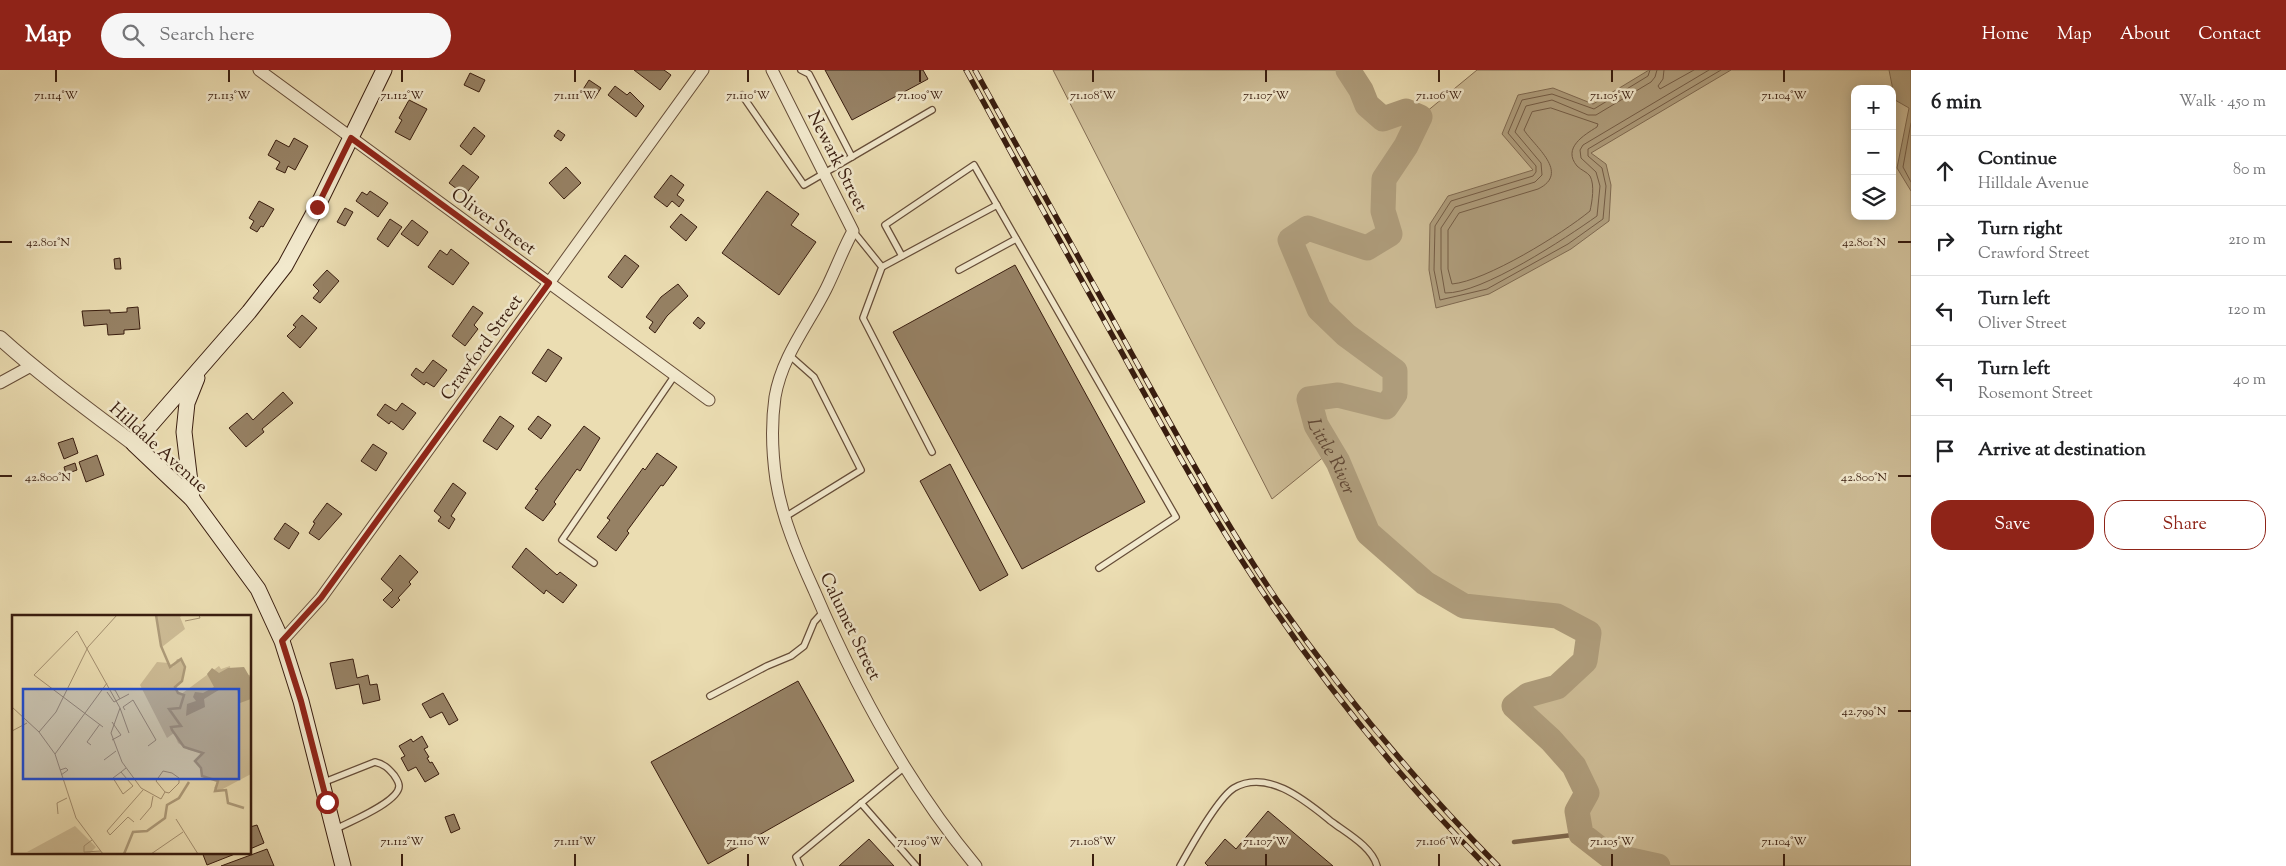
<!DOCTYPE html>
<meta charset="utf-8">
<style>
:root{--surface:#fff;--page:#f6f6f6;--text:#202124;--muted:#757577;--line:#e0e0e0;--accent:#8f2418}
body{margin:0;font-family:"Sorts Mill Goudy",serif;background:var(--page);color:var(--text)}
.controls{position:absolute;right:15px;top:15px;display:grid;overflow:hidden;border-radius:10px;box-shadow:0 2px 12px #0003}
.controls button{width:45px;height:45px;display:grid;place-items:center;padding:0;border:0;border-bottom:1px solid var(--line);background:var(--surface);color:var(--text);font:25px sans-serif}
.stop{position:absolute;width:15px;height:15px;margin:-11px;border:4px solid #8f2418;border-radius:50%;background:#fff}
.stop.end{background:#8f2418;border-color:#fff;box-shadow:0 1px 5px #0008}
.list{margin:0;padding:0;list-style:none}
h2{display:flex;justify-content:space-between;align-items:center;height:65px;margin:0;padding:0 20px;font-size:21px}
h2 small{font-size:16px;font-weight:400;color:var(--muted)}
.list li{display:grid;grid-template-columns:32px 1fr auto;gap:15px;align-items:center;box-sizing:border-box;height:70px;padding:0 20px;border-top:1px solid var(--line)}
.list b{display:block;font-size:19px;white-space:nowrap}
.list p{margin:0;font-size:16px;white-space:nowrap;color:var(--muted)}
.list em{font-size:16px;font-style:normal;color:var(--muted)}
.actions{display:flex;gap:10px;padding:15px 20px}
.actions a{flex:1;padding:11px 0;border:1px solid var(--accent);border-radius:20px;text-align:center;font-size:18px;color:var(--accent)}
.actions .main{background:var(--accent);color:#fff}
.icon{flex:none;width:28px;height:28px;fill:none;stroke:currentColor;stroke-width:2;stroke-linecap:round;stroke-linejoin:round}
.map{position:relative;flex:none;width:1911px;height:796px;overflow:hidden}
header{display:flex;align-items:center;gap:30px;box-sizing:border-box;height:70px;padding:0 25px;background:var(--accent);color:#fff}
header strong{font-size:24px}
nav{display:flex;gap:28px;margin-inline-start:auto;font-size:18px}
.search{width:350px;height:45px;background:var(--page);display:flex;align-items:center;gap:12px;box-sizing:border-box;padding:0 18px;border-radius:28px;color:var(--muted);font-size:19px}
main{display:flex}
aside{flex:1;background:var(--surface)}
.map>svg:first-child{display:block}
.green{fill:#cdbc96;stroke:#836c52;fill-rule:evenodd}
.water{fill:#ae9c7b;stroke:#7f6950}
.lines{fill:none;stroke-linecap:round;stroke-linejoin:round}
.shore{stroke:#745c45;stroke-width:1}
.stream{stroke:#7f6950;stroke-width:4.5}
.river{stroke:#ae9c7b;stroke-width:25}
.building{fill:#968164;stroke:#391d0f}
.service-casing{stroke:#664d38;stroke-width:8}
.minor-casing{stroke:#664d38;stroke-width:13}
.tertiary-casing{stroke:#664d38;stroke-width:16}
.secondary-casing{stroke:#391d0f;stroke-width:17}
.service{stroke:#f2e9cd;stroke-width:5.5}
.minor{stroke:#f2e9cd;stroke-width:11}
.tertiary{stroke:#f2e9cd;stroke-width:14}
.secondary{stroke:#f2e9cd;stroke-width:15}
.rail-casing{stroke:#391d0f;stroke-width:5.5}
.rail{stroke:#f2e9cd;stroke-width:4;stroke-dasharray:11;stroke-linecap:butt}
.route{stroke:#8f2418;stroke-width:6}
.ticks{fill:none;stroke:#391d0f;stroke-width:2}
.labels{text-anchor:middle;stroke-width:5;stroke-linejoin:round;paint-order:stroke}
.street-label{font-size:18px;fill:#391d0f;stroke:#f2e9cd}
.water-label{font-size:19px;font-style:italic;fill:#624935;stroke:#f2e9cd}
.inset-river{fill:none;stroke:#ae9c7b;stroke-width:2.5}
.inset-road{fill:none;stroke:#a49071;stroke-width:1}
.view{fill:#1d4ed8;fill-opacity:0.15;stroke:#1d4ed8;stroke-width:2.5}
.inset-edge{fill:none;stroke:#391d0f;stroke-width:2.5}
.ticks-label{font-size:12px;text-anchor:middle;fill:#391d0f;stroke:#f2e9cd;stroke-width:5;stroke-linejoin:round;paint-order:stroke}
</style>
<header>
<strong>Map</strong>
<div class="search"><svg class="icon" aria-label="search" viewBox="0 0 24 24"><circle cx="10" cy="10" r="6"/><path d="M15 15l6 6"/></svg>Search here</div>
<nav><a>Home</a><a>Map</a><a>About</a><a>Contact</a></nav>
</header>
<main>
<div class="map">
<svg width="1911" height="796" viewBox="0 0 1911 796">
<rect width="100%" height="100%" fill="#ebddb2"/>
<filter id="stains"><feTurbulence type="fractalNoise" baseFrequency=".004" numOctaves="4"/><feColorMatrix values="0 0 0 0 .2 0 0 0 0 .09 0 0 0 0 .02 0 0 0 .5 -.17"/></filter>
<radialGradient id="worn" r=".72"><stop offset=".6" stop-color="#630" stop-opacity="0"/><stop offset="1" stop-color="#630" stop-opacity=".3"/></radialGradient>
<path class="green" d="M1053 0H1348L1361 20 1367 35 1383 49 1406 41 1420 47 1477 0H1911V796H1657L1608 785 1581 764 1577 741 1587 723 1574 696 1514 636 1557 617 1585 591 1589 563 1557 546 1464 536 1367 470 1331 381 1272 429ZM1855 19H1892V146H1855Z"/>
<g class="water">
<path d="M1649 0H1731L1591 83 1606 94 1611 115 1609 151 1571 179 1489 224 1436 238 1429 200 1430 154 1448 126 1533 100 1502 64 1518 25 1553 18 1593 34Z"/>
<path d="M1889 0H1911V121L1897 98 1909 38 1895 30Z"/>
</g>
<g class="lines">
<g class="shore">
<path d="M1650 0 1648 6 1594 39 1552 24 1522 30 1508 63 1536 96V102L1533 106 1451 131 1435 156 1434 200 1440 230 1487 219 1568 174 1603 149 1606 116 1602 98 1588 86V79L1721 0"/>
<path d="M1657 0 1655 7 1651 12 1596 45H1588L1552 30 1526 36 1515 62 1541 93 1542 105 1535 112 1455 137 1441 158V199L1445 223C1482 224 1566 168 1597 146L1600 116 1596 102 1581 88 1580 80 1583 75 1709 0"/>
<path d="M1664 0 1663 9 1658 16 1660 19 1694 0"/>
<path d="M1551 38 1598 54 1597 57C1584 65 1562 78 1577 96 1581 100 1587 102 1590 106 1595 115 1592 132 1590 141 1562 164 1486 211 1452 214L1448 199V160L1459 143 1538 119C1571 103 1534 76 1524 60L1532 42Z"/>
<path d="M1911 53 1903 97 1911 112"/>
</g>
<path class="stream" d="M1514 772 1581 764"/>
<path class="river" id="s1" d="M1348 0 1361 20 1367 35 1383 49 1406 41 1420 47 1406 76 1384 109 1383 141 1390 164 1367 178 1308 158 1290 170 1319 239 1346 265 1395 301V324L1386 337 1338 325 1309 329 1316 355 1338 392 1368 463 1425 513 1464 536 1557 546 1589 563 1585 591 1557 617 1528 625 1514 636 1551 670 1574 696 1587 723 1577 741 1581 764 1608 785 1658 796"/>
</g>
<g class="building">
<path d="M634 0H664L671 5 660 20Z"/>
<path d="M825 0H923L928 9 852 50Z"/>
<path d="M470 3 485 10 479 22 464 15Z"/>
<path d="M589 10 601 18 594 29 582 21Z"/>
<path d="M615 16 627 25 630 22 644 36 636 47 608 25Z"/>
<path d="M409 30 427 39 410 70 395 62 402 50 399 48Z"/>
<path d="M474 57 485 66 471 85 460 76Z"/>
<path d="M558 60 565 65 561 71 554 66Z"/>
<path d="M294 68 308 76 295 100 288 96 285 103 276 99 280 92 268 85 276 70 289 77Z"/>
<path d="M463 95 479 107 465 125 449 113Z"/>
<path d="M566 97 581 113 564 129 549 113Z"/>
<path d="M671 105 684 115 677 125 684 130 679 137 672 131 667 137 654 127Z"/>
<path d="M370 121 388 133 378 147 356 131 362 122 367 125Z"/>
<path d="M767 121 799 144 791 155 816 172 779 225 722 183Z"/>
<path d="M259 131 274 139 263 157 261 156 257 162 250 158 254 151 249 148Z"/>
<path d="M345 138 353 142 345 156 337 152Z"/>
<path d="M681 144 697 157 686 171 670 157Z"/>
<path d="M390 149 402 157 388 177 377 169Z"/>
<path d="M412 150 428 162 418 176 401 164Z"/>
<path d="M451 179 469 193 453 215 428 197 440 180 447 185Z"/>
<path d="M625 185 639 196 622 218 608 207Z"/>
<path d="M120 188 121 199H115L114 189Z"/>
<path d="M1015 195 1145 432 1022 499 893 262Z"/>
<path d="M327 200 339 211 320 233 313 228 319 221 313 215Z"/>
<path d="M678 214 688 226 667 246 655 263 649 258 653 252 646 247 661 227Z"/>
<path d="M473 236 483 243 474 255 478 259 465 276 452 266Z"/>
<path d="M138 237 140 259 124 260V264L108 265 107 254 84 256 82 241 110 240V243L127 242V238Z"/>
<path d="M302 245 317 258 300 278 287 266 296 257 293 255Z"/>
<path d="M698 247 705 253 700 259 693 253Z"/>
<path d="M548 279 562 288 546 312 532 303Z"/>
<path d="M433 290 447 300 434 317 426 312 424 315 411 305 416 298 423 303Z"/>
<path d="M283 322 293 333 262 359 264 362 246 377 229 358 247 343 253 350Z"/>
<path d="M402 333 416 343 403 360 391 351 389 354 377 345 385 334 396 341Z"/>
<path d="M500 346 514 356 497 380 483 371Z"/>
<path d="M538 346 551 355 541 369 528 359Z"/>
<path d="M584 356 600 368 580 401 577 399 554 432 556 434 543 451 525 438 538 420 535 419Z"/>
<path d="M73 368 78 383 64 389 58 373Z"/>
<path d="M373 374 387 383 376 401 361 391Z"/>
<path d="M657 383 677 397 663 416 661 415 627 461 629 463 616 481 597 467 610 450 607 448 643 398 645 400Z"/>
<path d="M97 385 104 405 86 412 79 392Z"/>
<path d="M75 393 77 400 66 404 64 397Z"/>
<path d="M950 394 1008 505 980 521 920 411Z"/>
<path d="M453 413 466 423 451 446 455 449 449 459 438 451 441 447 434 441Z"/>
<path d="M327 433 342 444 319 470 309 463 315 453 313 452Z"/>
<path d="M285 453 299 463 289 479 274 469Z"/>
<path d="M526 478 557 505 560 502 577 515 563 533 546 520 544 524 512 497Z"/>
<path d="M400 485 418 502 409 512 411 514 398 528 400 530 392 538 383 530 393 520 381 509Z"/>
<path d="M353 589 357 608 368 605 370 615 377 614 380 630 363 634 359 614 336 619 330 593Z"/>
<path d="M798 611 854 711 708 794 651 692Z"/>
<path d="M443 623 458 650 449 655 442 642 430 648 422 634Z"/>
<path d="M422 666 428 677 424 679 429 687 427 688 430 693 432 692 439 704 425 712 416 697 408 701 401 688 405 686 399 676 411 669 413 672Z"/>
<path d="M1268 741 1333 796H1208L1205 793 1225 769 1236 779Z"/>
<path d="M454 744 460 759 451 763 445 747Z"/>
<path d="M257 755 264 773 250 779V757Z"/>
<path d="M869 769 894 796H839Z"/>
<path d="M267 779 274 796H221Z"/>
<path d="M202 782H240L207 795Z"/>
</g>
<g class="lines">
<g class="service-casing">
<g id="service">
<path d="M801 0 809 4 852 87"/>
<path d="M742 25 804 115 932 40"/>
<path d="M853 161 882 197 863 248 932 382"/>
<path d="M902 186 885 155 974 95 1176 447 1099 498"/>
<path d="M882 197 997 135"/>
<path d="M959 200 1016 169"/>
<path d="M785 447 861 400 814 307 788 284"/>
<path d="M594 493 562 470 675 305"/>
<path d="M710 626 767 596 791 586 804 576 814 552 823 542"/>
<path d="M322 713 375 692C384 694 388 698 394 705 396 708 399 712 399 716 399 732 349 752 336 759"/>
<path d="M861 733 916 796"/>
<path d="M800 796 796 787 906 696"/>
<path d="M1180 796C1190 778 1218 728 1234 718 1268 698 1307 732 1332 752 1348 764 1372 777 1377 796"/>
</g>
</g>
<g class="minor-casing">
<g id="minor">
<path d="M259 0 709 330"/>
<path d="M772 0 853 161C843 179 836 199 826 219 808 255 782 286 775 327 771 355 772 382 776 410 782 448 798 485 814 520 855 616 909 716 976 796"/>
<path d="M0 313 31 296"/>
<path d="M282 571 321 528 703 0"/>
</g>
</g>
<g class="tertiary-casing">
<path id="tertiary" d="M0 268C42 306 89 340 134 374"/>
</g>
<g class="secondary-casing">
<g id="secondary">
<path d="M192 429 184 362 187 333 197 308"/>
<path d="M343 796 301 631 282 571 258 519 192 429 134 374 249 242 285 196 317 137 384 0"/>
</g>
</g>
<use href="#service" class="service"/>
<use href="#minor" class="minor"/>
<use href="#tertiary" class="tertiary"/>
<use href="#secondary" class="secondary"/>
<g class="rail-casing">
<g id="rail">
<path d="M966 0C1017 94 1069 188 1121 281 1168 367 1215 453 1270 533 1334 627 1406 715 1486 796"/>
<path d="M975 0C1028 96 1081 191 1133 286 1179 369 1224 452 1277 530 1343 625 1417 713 1498 796"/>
</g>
</g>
<use href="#rail" class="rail"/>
</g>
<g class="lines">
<path class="route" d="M317 137 351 68 549 213 321 528 282 571 301 631 327 732"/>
</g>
<path class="ticks" d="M56 0V12M229 0V12M402 0V12M575 0V12M748 0V12M920 0V12M1093 0V12M1266 0V12M1439 0V12M1612 0V12M1784 0V12M0 172H12M1898 172H1911M0 406H12M1898 406H1911M1898 641H1911M402 784V796M575 784V796M748 784V796M920 784V796M1093 784V796M1266 784V796M1439 784V796M1612 784V796M1784 784V796"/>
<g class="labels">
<g class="street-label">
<text transform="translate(838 91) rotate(63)" y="6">Newark Street</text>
<text transform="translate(494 151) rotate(36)" y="6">Oliver Street</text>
<text transform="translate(481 277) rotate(-54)" y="6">Crawford Street</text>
<text transform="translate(159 377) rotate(42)" y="6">Hilldale Avenue</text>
<text transform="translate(851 556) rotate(64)" y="6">Calumet Street</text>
</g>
<g class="water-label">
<text dy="7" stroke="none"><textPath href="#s1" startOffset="692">Little River</textPath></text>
</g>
</g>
<g transform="translate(12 545)">
<rect width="239" height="239" fill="#ebddb2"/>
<path d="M144 0H171L168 2 173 14 150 32ZM165 44H169L173 52 170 66 163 72 168 80 207 51 209 54 218 51 219 61 239 60V159L207 176 202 173 206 166 190 161 189 153 183 146 191 138 177 135 166 128 162 118 155 123 128 70 145 47 157 48 161 52ZM63 211 84 232 77 239 15 237Z" fill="#cdbc96"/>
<path d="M232 52 239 64V84L228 88 225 74 210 73 192 84 193 92 174 101 175 89 184 86 181 82 183 77 191 78 202 72 195 59 200 53 207 58 216 53Z" fill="#ae9c7b"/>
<path class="inset-river" d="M144 0 149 31 158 52 169 44 173 52 170 66 163 72 166 78 172 80 168 93 157 94 169 111 159 112 160 115 172 132 191 138 183 146 189 153 190 161 206 166 203 176 214 175 216 188 232 193M112 239 121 217 135 216 153 203 155 190 167 183 177 167"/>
<path class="inset-road" d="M173 6 188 3 187 0M98 74 103 75 108 84M95 77 102 87 117 79M0 92 27 117M108 93 117 118M113 95 111 92 121 85 144 125 136 131M91 112 22 60 65 16 108 93 99 118 110 147 129 173 149 184 153 177 144 166 151 156 160 158 167 163V168L157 178 153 177M0 116 15 108M100 125 109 120 100 107M79 130 75 127 88 109M43 139 95 68M92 145 104 136M48 155 54 153 56 155 49 160M109 157 121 171 111 179 101 163 109 157 114 153M46 199 45 188 55 183M164 204 186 239M128 205 139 192 141 181M122 207 116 202 98 220 95 216 131 175M80 225 72 231V237L89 236M91 239 64 203 43 139 27 117 44 97 76 32 105 0M139 239 171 217"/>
<path class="view" d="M11 74H227V164H11Z"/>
<rect width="239" height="239" class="inset-edge"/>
</g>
<g class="ticks-label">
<text x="56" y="29">71.114°W</text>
<text x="229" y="29">71.113°W</text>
<text x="402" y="29">71.112°W</text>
<text x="575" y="29">71.111°W</text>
<text x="748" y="29">71.110°W</text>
<text x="920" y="29">71.109°W</text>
<text x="1093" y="29">71.108°W</text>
<text x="1266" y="29">71.107°W</text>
<text x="1439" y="29">71.106°W</text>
<text x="1612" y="29">71.105°W</text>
<text x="1784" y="29">71.104°W</text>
<text x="48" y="176">42.801°N</text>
<text x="1864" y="176">42.801°N</text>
<text x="48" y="411">42.800°N</text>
<text x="1864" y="411">42.800°N</text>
<text x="1864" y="645">42.799°N</text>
<text x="402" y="775">71.112°W</text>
<text x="575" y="775">71.111°W</text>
<text x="748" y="775">71.110°W</text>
<text x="920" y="775">71.109°W</text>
<text x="1093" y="775">71.108°W</text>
<text x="1266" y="775">71.107°W</text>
<text x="1439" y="775">71.106°W</text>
<text x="1612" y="775">71.105°W</text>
<text x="1784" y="775">71.104°W</text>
</g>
<rect width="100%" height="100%" filter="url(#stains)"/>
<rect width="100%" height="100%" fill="url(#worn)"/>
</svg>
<div class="controls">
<button>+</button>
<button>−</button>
<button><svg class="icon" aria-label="layers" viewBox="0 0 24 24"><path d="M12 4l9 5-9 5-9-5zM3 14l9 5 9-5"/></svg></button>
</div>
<div class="stop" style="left:327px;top:732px"></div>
<div class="stop end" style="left:317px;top:137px"></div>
</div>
<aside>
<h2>6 min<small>Walk · 450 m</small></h2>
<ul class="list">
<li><svg class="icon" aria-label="ahead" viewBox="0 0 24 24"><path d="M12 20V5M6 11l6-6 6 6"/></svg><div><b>Continue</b><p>Hilldale Avenue</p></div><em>80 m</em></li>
<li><svg class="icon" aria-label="right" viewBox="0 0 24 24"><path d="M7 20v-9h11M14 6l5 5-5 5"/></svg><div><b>Turn right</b><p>Crawford Street</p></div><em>210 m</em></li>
<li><svg class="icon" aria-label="left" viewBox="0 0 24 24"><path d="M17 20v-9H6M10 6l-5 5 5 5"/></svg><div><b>Turn left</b><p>Oliver Street</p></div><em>120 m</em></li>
<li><svg class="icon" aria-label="left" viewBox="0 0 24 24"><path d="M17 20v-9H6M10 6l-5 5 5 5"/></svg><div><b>Turn left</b><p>Rosemont Street</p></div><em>40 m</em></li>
<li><svg class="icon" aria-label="arrive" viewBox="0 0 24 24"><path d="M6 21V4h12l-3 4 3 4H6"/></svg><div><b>Arrive at destination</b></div></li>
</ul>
<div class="actions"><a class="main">Save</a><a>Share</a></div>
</aside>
</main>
